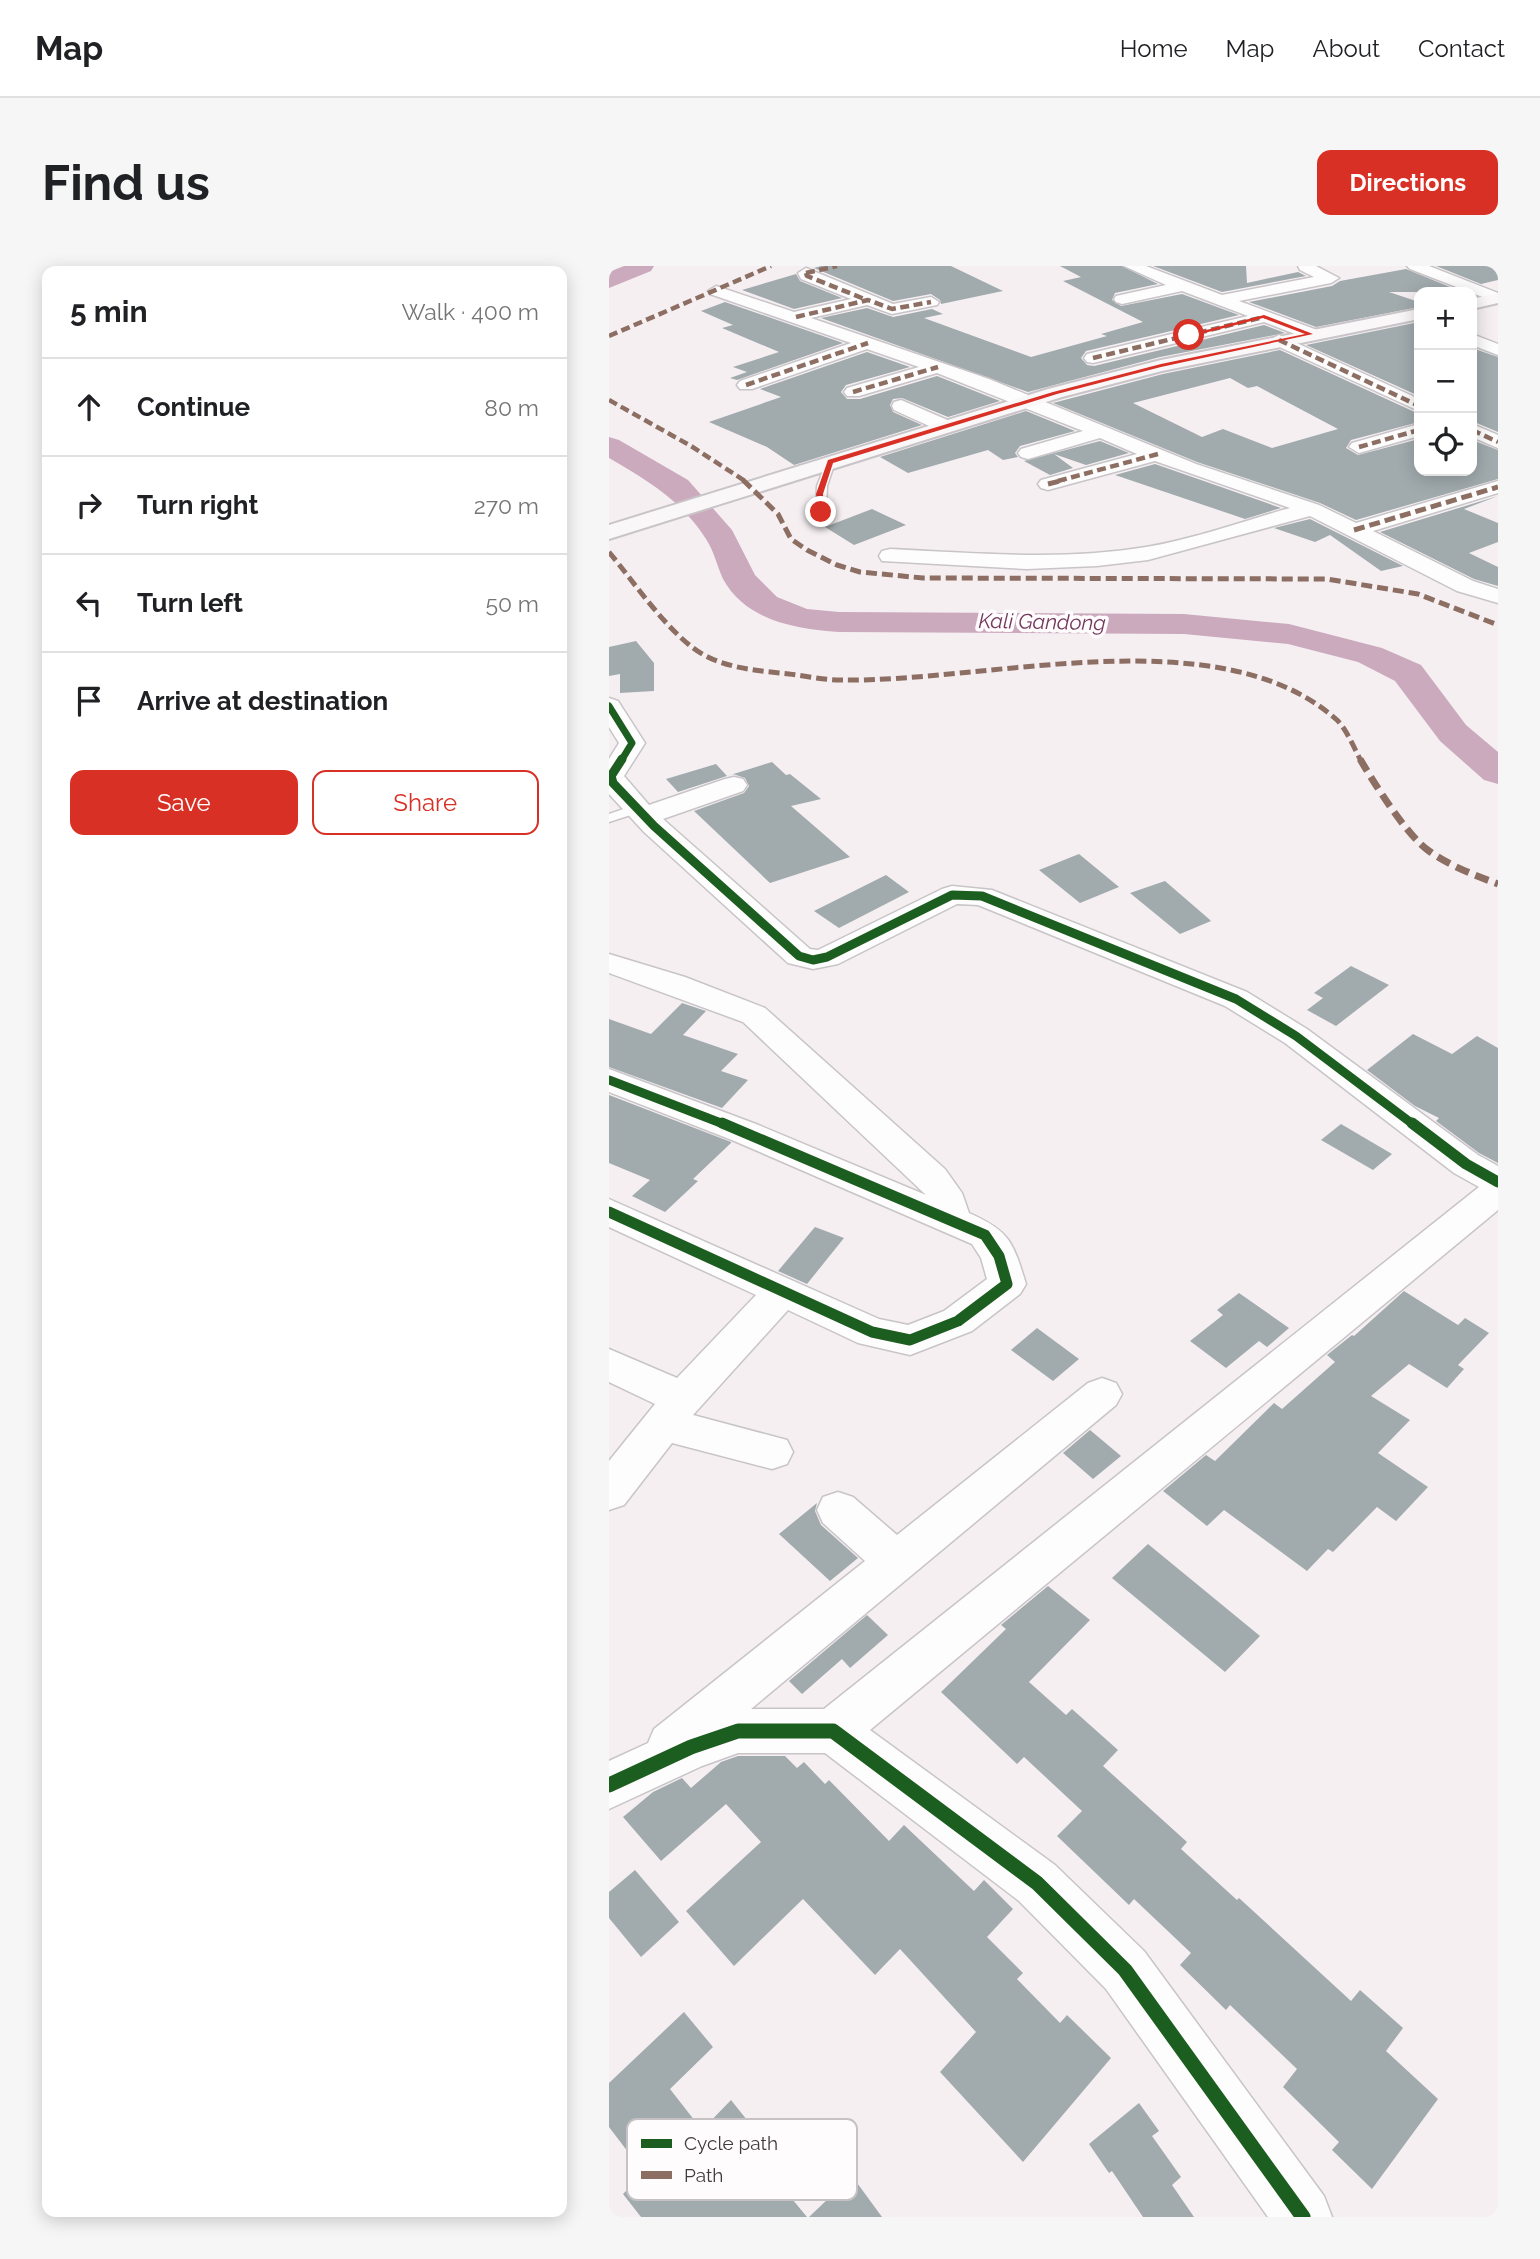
<!DOCTYPE html>
<meta charset="utf-8">
<style>
:root{--surface:#fff;--page:#f6f6f6;--text:#202124;--muted:#757577;--line:#e0e0e0;--accent:#d93025}
body{margin:0;font-family:Raleway,sans-serif;background:var(--page);color:var(--text)}
.controls{position:absolute;right:21px;top:21px;display:grid;overflow:hidden;border-radius:14px;box-shadow:0 4px 18px #0003}
.controls button{width:63px;height:63px;display:grid;place-items:center;padding:0;border:0;border-bottom:2px solid var(--line);background:var(--surface);color:var(--text);font:35px sans-serif}
.stop{position:absolute;width:21px;height:21px;margin:-16px;border:5px solid #d93025;border-radius:50%;background:#fff}
.stop.end{background:#d93025;border-color:#fff;box-shadow:0 2px 7px #0008}
.list{margin:0;padding:0;list-style:none}
h2{display:flex;justify-content:space-between;align-items:center;height:91px;margin:0;padding:0 28px;font-size:30px}
h2 small{font-size:23px;font-weight:400;color:var(--muted)}
.list li{display:grid;grid-template-columns:46px 1fr auto;gap:21px;align-items:center;box-sizing:border-box;height:98px;padding:0 28px;border-top:2px solid var(--line)}
.list b{display:block;font-size:26px;white-space:nowrap}
.list em{font-size:23px;font-style:normal;color:var(--muted)}
.actions{display:flex;gap:14px;padding:21px 28px}
.actions a{flex:1;padding:16px 0;border:2px solid var(--accent);border-radius:14px;text-align:center;font-size:24px;color:var(--accent)}
.actions .main{background:var(--accent);color:#fff}
.icon{flex:none;width:38px;height:38px;fill:none;stroke:currentColor;stroke-width:2;stroke-linecap:round;stroke-linejoin:round}
.map{position:relative;flex:none;width:889px;height:1951px;overflow:hidden;border-radius:14px}
header{display:flex;align-items:center;gap:42px;box-sizing:border-box;height:98px;padding:0 35px;background:var(--surface);border-bottom:2px solid var(--line)}
header strong{font-size:33px}
nav{display:flex;gap:38px;margin-inline-start:auto;font-size:24px}
.intro{display:flex;align-items:center;justify-content:space-between;box-sizing:border-box;height:168px;padding:0 42px}
h1{margin:0;font-size:49px}
.button{padding:18px 32px;border-radius:14px;background:var(--accent);color:#fff;font-size:24px;font-weight:700}
main{display:flex;gap:42px;padding:0 42px}
aside{flex:1;background:var(--surface);border-radius:14px;box-shadow:0 4px 18px #0003}
.map>svg:first-child{display:block}
.lines{fill:none;stroke-linecap:round;stroke-linejoin:round}
.river{fill:#cbaabd;fill-rule:evenodd}
.building{fill:#a1abad;fill-rule:evenodd}
.service-casing{stroke:#c8c4c7;stroke-width:3}
.minor-casing{stroke:#c8c4c7;stroke-width:3}
.secondary-casing{stroke:#c8c4c7;stroke-width:4}
.service{fill:#fefdfd;fill-rule:evenodd}
.minor{fill:#fefdfd;fill-rule:evenodd}
.secondary{fill:#faf7f9;fill-rule:evenodd}
.quiet-far2{stroke:#8d6e63;stroke-width:4.5;stroke-dasharray:9 4.5;stroke-linecap:butt}
.quiet-far1{stroke:#8d6e63;stroke-width:5;stroke-dasharray:11 5;stroke-linecap:butt}
.quiet{stroke:#8d6e63;stroke-width:7;stroke-dasharray:14 7;stroke-linecap:butt}
.cycleway-far3-casing{stroke:#fffcfd;stroke-width:10}
.cycleway-far2-casing{stroke:#fffcfd;stroke-width:12}
.cycleway-far1-casing{stroke:#fffcfd;stroke-width:16}
.cycleway-casing{stroke:#fffcfd;stroke-width:19}
.cycleway-far3{stroke:#1b5e20;stroke-width:7}
.cycleway-far2{stroke:#1b5e20;stroke-width:9}
.cycleway-far1{stroke:#1b5e20;stroke-width:11}
.cycleway{stroke:#1b5e20;stroke-width:15}
.route{fill:#d93025}
.labels{text-anchor:middle;stroke-width:7;stroke-linejoin:round;paint-order:stroke}
.far-water-label{font-size:21px;font-style:italic;fill:#73395d;stroke:#fffcfd}
.key{fill:#fffcfd;stroke:#c6c2c3;stroke-width:2}
.key-label{font-size:19px;fill:#403b3d}
</style>
<header>
<strong>Map</strong>
<nav><a>Home</a><a>Map</a><a>About</a><a>Contact</a></nav>
</header>
<div class="intro"><h1>Find us</h1><a class="button">Directions</a></div>
<main>
<aside>
<h2>5 min<small>Walk · 400 m</small></h2>
<ul class="list">
<li><svg class="icon" aria-label="ahead" viewBox="0 0 24 24"><path d="M12 20V5M6 11l6-6 6 6"/></svg><div><b>Continue</b></div><em>80 m</em></li>
<li><svg class="icon" aria-label="right" viewBox="0 0 24 24"><path d="M7 20v-9h11M14 6l5 5-5 5"/></svg><div><b>Turn right</b></div><em>270 m</em></li>
<li><svg class="icon" aria-label="left" viewBox="0 0 24 24"><path d="M17 20v-9H6M10 6l-5 5 5 5"/></svg><div><b>Turn left</b></div><em>50 m</em></li>
<li><svg class="icon" aria-label="arrive" viewBox="0 0 24 24"><path d="M6 21V4h12l-3 4 3 4H6"/></svg><div><b>Arrive at destination</b></div></li>
</ul>
<div class="actions"><a class="main">Save</a><a>Share</a></div>
</aside>
<div class="map">
<svg width="889" height="1951" viewBox="0 0 889 1951">
<rect width="100%" height="100%" fill="#f5eff2"/>
<g class="lines">
<g class="river">
<path d="M15 0H45L42 5 0 22V6Z"/>
<path d="M0 171 10 174 79 214 123 264 146 309 168 331 198 343 230 346 575 348 680 358 773 382 812 399 857 459 889 486V518L875 514 831 475 786 415 749 396 679 378 575 368 230 366C187 363 137 355 114 313 108 300 105 285 97 273 72 234 39 215 0 192Z"/>
</g>
</g>
<g class="building">
<path d="M212 0H342L394 25 332 38 331 34 322 28 284 35 205 2Z"/>
<path d="M451 0H513L549 18 506 27 503 34 512 40 573 28 630 49 477 85 472 92 478 99 485 100 655 59 676 67 551 91 419 126 212 52 258 42 284 51 323 43 334 48 315 52 422 91 498 70 492 68 534 56 454 15 472 11Z"/>
<path d="M544 0H637L638 17 689 6 697 10 613 26Z"/>
<path d="M827 0H889V14L872 18Z"/>
<path d="M797 3 846 23 833 26H780L810 36V41L707 61 640 36 723 20 731 15Z"/>
<path d="M187 8 191 15 233 32 185 43 133 24Z"/>
<path d="M116 36 234 77 128 114 121 112 138 106 124 101 170 86 113 62 124 59 92 45Z"/>
<path d="M810 56V130L697 79Z"/>
<path d="M863 82 889 91V166L863 155Z"/>
<path d="M671 84 810 148V156L742 174 737 182 749 189 810 173V205H863V174L889 184V213L747 254 711 237 588 196 444 137 554 108ZM621 112 639 122 648 120 729 163 663 182 614 163 593 171 524 137Z"/>
<path d="M258 86 301 101 237 119 232 126 238 133H251L328 110 391 135 339 151 293 132 284 133 281 139 284 146 313 159 185 199 158 181 100 156 172 131 151 123Z"/>
<path d="M417 145 466 165 411 180 406 187 409 191 394 194 379 184 299 207 271 191Z"/>
<path d="M491 175 520 187 477 199 445 188 464 202 441 209 415 195Z"/>
<path d="M546 198 672 242 636 253 506 209Z"/>
<path d="M889 230 855 243 889 257V276L860 287 889 301V320L865 313 771 266Z"/>
<path d="M263 243 297 259 245 279 216 261Z"/>
<path d="M701 253 794 300 772 305 721 269 706 276 665 262Z"/>
<path d="M27 375 45 397V425L11 427V408L0 410V381Z"/>
<path d="M163 496 177 509 181 508 212 533 182 540 241 591 161 617 85 545 135 527 140 520 136 512 124 508 69 526 57 513 107 498 118 510Z"/>
<path d="M470 588 510 621 471 637 430 604Z"/>
<path d="M277 609 300 626 230 662 205 645Z"/>
<path d="M556 615 600 653 602 655 571 668 521 627Z"/>
<path d="M742 700 780 719 727 760 698 744 714 732 705 727Z"/>
<path d="M73 737 97 745 74 769 129 788 112 805 139 814 113 842 0 801V753L42 768Z"/>
<path d="M804 768 843 788 868 770 889 782V897L870 887 827 855 830 852 806 840 758 804Z"/>
<path d="M0 829 122 876V877L84 913 89 915 56 946 23 930 41 914 0 897Z"/>
<path d="M732 858 783 888 764 904 712 874Z"/>
<path d="M206 961 235 972 198 1018 169 1005Z"/>
<path d="M795 1025 849 1059 856 1052 880 1067 849 1099 855 1103 838 1122 800 1098 762 1130 801 1154 769 1187 819 1221 787 1255 768 1241 724 1286 719 1283 698 1305 615 1244 598 1260 554 1225 597 1189 606 1195 665 1137 673 1143 726 1096 718 1089 743 1069 745 1070Z"/>
<path d="M630 1027 680 1062 658 1081 650 1075 617 1102 581 1075 614 1049 608 1044Z"/>
<path d="M428 1062 470 1093 444 1115 402 1084Z"/>
<path d="M481 1164 512 1190 484 1213 454 1187Z"/>
<path d="M208 1237 206 1245 212 1259 249 1292 221 1315 170 1268Z"/>
<path d="M539 1278 651 1370 616 1406 503 1312Z"/>
<path d="M439 1320 481 1354 420 1416 457 1449 463 1443 509 1484 494 1500 578 1576 572 1583 628 1634 630 1632 742 1735 751 1724 794 1762 777 1785 829 1833 763 1923 723 1884 730 1876 674 1821 688 1803 621 1739 617 1744 571 1699 582 1687 525 1633 520 1639 448 1570 473 1545 415 1491 408 1498 332 1426 397 1363 392 1359Z"/>
<path d="M258 1349 279 1369 241 1402 233 1393 193 1428 180 1415Z"/>
<path d="M129 1490H176L188 1502 195 1496 216 1518 220 1514 280 1575 295 1559 365 1625 375 1614 404 1643 378 1671 414 1707 408 1713 451 1757 458 1749 502 1792 414 1896 331 1806 367 1766 291 1683 266 1709 194 1633 125 1700 77 1645 152 1576 117 1538 52 1595 14 1551 44 1526 73 1512 82 1522 112 1496Z"/>
<path d="M26 1604 70 1656 32 1691 0 1652V1626Z"/>
<path d="M75 1746 104 1781 61 1823 93 1864 122 1834 142 1859 131 1870 198 1951H32L14 1928 35 1907 0 1861V1817Z"/>
<path d="M530 1837 550 1865 543 1870 572 1911 563 1919 585 1951H534L503 1905 500 1907 480 1878Z"/>
<path d="M243 1910 273 1951H200Z"/>
</g>
<g class="lines">
<g class="service-casing">
<g id="service">
<path d="M218 194 226 196 218 220 217 246 212 249 207 246 208 220Z"/>
<path d="M29 538 34 539V545L0 556V548Z"/>
</g>
</g>
<g class="minor-casing">
<g id="minor">
<path d="M515 0H537L613 29 705 11 691 4 689 0H707L730 12 722 17 630 35 708 64 710 68 708 72H696L655 56 484 97 478 96 475 92 478 88 639 50 573 25 513 38 507 36 505 33 507 30 557 19Z"/>
<path d="M798 0H820L889 27V37L801 3Z"/>
<path d="M197 2 284 38 322 31 330 36 328 39 283 48 258 39 202 52 380 113 587 198 710 239 747 257 889 215V227L764 265 864 315 889 323V337L848 325 701 250 539 294 488 300 418 303 273 295 270 290 273 285 281 283C366 287 452 295 537 281 585 273 634 255 681 242L546 195 439 224 432 222 429 218 432 214 528 188 491 172 419 193 412 191 409 187 412 183 474 165 328 107 250 130H238L235 126 238 122 310 101 258 83 143 123H131L128 119 131 115 242 77 101 28 99 25 107 20 185 46 242 33 192 13 189 7Z"/>
<path d="M863 68 889 78V89L863 79Z"/>
<path d="M670 69 810 133V145L664 78 661 74Z"/>
<path d="M292 134 343 156 345 160 343 164H329L285 144 283 140 285 136Z"/>
<path d="M810 158V170L750 187 740 181 743 177Z"/>
<path d="M863 158 889 169V182L863 171Z"/>
<path d="M0 432 9 435 36 477 15 510 40 539 116 513 125 511 134 513 138 519 134 525 54 553 201 683 209 684 333 623 343 620 383 624 638 726 698 763 869 889 889 900V944L261 1464 446 1599 535 1685 715 1930 723 1951H659L497 1723 410 1635 216 1487H129L93 1500 0 1543V1495L39 1477 45 1463 256 1295 214 1257 208 1244 214 1231 229 1226 244 1231 288 1269 479 1117 493 1112 507 1117 513 1128 507 1139 142 1443H215L870 921 845 907 676 777 616 740 369 639 348 638 229 698 204 703 179 697 35 566 0 528V493L10 477 0 461Z"/>
<path d="M0 688 76 711 156 742 336 903 353 927 360 947C401 965 404 976 417 1018L411 1028 363 1065 301 1089 249 1077 179 1044 84 1149 178 1174 184 1186 178 1198 163 1203 63 1177 15 1239 0 1244V1195L46 1138 0 1116V1083L68 1112 147 1029 0 961V933L270 1053 299 1059 335 1045 378 1013 372 992 363 978 123 874 0 826V803L147 858 317 929 134 756 0 707Z"/>
</g>
</g>
<g class="secondary-casing">
<g id="secondary">
<path d="M889 27V37L863 43V33Z"/>
<path d="M810 43V53L553 105 453 131 0 273V259L439 123 552 94Z"/>
</g>
</g>
<use href="#service" class="service"/>
<use href="#minor" class="minor"/>
<use href="#secondary" class="secondary"/>
<g class="quiet-far2">
<path d="M197 7 198 10 258 34"/>
<path d="M197 7 228 0"/>
<path d="M187 51 259 34 283 43 322 36"/>
<path d="M0 70 162 0"/>
<path d="M670 74 810 140"/>
<path d="M484 92 655 51"/>
<path d="M137 119 259 77"/>
<path d="M244 126 329 101"/>
<path d="M0 134 82 180 136 215"/>
<path d="M863 164 889 176"/>
<path d="M750 181 810 164"/>
<path d="M449 215 549 188"/>
</g>
<g class="quiet-far1">
<path d="M134 214 169 248 182 273 198 284 228 299 251 306 314 312 718 313 809 328 889 359"/>
<path d="M439 218 455 214"/>
<path d="M745 264 889 221"/>
<path d="M0 286C25 316 63 373 97 390 122 403 152 405 180 408 197 410 215 414 232 414 376 417 611 349 728 454 738 464 745 482 752 495"/>
</g>
<path class="quiet" d="M751 493C765 517 798 570 820 585 841 600 865 609 889 618"/>
<g class="cycleway-far3-casing">
<path id="cycleway-far3" d="M0 440 23 477 12 495"/>
</g>
<g class="cycleway-far2-casing">
<g id="cycleway-far2">
<path d="M13 493 2 510 4 517 45 560 190 690 204 694 218 691 343 629 373 630 627 733 687 770 805 859"/>
<path d="M0 814 117 859"/>
</g>
</g>
<g class="cycleway-far1-casing">
<g id="cycleway-far1">
<path d="M803 857 857 898 889 916"/>
<path d="M0 946 263 1066 301 1074 349 1055 398 1018 390 990 376 969 113 857"/>
</g>
</g>
<g class="cycleway-casing">
<path id="cycleway" d="M0 1519 82 1481 129 1465H224L428 1617 516 1704 694 1951"/>
</g>
<use href="#cycleway-far3" class="cycleway-far3"/>
<use href="#cycleway-far2" class="cycleway-far2"/>
<use href="#cycleway-far1" class="cycleway-far1"/>
<use href="#cycleway" class="cycleway"/>
</g>
<path class="route" d="M655 49 704 68 552 101 448 128 224 197 214 228 215 246H209L207 228 219 194 444 126 552 98 696 68 654 52 580 71 578 69Z"/>
<g class="labels">
<g class="far-water-label">
<text transform="translate(433 356) rotate(1)" y="7">Kali Gandong</text>
</g>
</g>
<rect x="18" y="1853" width="230" height="81" rx="10" class="key"/>
<rect x="32" y="1873" width="31" height="9" fill="#1b5e20"/>
<rect x="32" y="1905" width="31" height="8" fill="#8d6e63"/>
<g class="key-label">
<text x="75" y="1884">Cycle path</text>
<text x="75" y="1916">Path</text>
</g>
</svg>
<div class="controls">
<button>+</button>
<button>−</button>
<button><svg class="icon" aria-label="locate" viewBox="0 0 24 24"><circle cx="12" cy="12" r="6"/><path d="M12 2v4M12 18v4M2 12h4M18 12h4"/></svg></button>
</div>
<div class="stop" style="left:580px;top:69px"></div>
<div class="stop end" style="left:212px;top:246px"></div>
</div>
</main>
